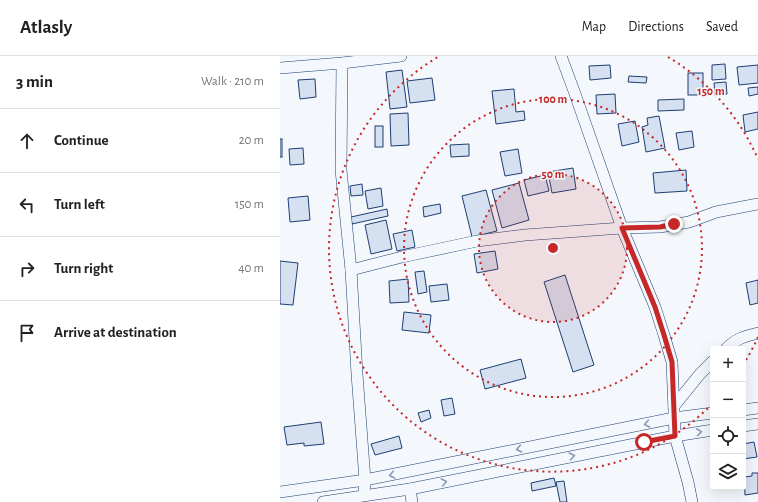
<!DOCTYPE html>
<meta charset="utf-8">
<style>
:root{--surface:#fff;--page:#f2f2f2;--text:#202124;--muted:#757577;--line:#e0e0e0}
body{margin:0;font-family:"Alegreya Sans",sans-serif;background:var(--page);color:var(--text)}
.controls{position:absolute;right:12px;bottom:12px;display:grid;overflow:hidden;border-radius:4px;box-shadow:0 4px 16px #0002}
.controls button{width:36px;height:36px;display:grid;place-items:center;padding:0;border:0;border-bottom:1px solid var(--line);background:var(--surface);color:var(--text);font:20px sans-serif}
.stop{position:absolute;width:12px;height:12px;margin:-9px;border:3px solid #c62828;border-radius:50%;background:#fff}
.stop.end{background:#c62828;border-color:#fff;box-shadow:0 1px 4px #0008}
.list{margin:0;padding:0;list-style:none}
h2{display:flex;justify-content:space-between;align-items:center;height:52px;margin:0;padding:0 16px;font-size:17px}
h2 small{font-size:13px;font-weight:400;color:var(--muted)}
.list li{display:grid;grid-template-columns:26px 1fr auto;gap:12px;align-items:center;box-sizing:border-box;height:64px;padding:0 16px;border-top:1px solid var(--line)}
.list b{display:block;font-size:15px;white-space:nowrap}
.list em{font-size:13px;font-style:normal;color:var(--muted)}
.icon{flex:none;width:22px;height:22px;fill:none;stroke:currentColor;stroke-width:2;stroke-linecap:round;stroke-linejoin:round}
.map{position:relative;flex:none;width:478px;height:446px;overflow:hidden}
header{display:flex;align-items:center;gap:24px;box-sizing:border-box;height:56px;padding:0 20px;background:var(--surface);border-bottom:1px solid var(--line)}
header strong{font-size:19px}
nav{display:flex;gap:22px;margin-inline-start:auto;font-size:14px}
main{display:flex}
aside{flex:1;background:var(--surface)}
.map>svg:first-child{display:block}
.building{fill:#d5e0f0;stroke:#1d3f73}
.lines{fill:none;stroke-linecap:round;stroke-linejoin:round}
.minor-casing{stroke:#1d3f73;stroke-width:12}
.minor{stroke:#f4f7fb;stroke-width:11}
.oneway{stroke:#889bb7}
.route{stroke:#c62828;stroke-width:5}
.ring{fill:none;stroke:#c62828;stroke-width:2;stroke-dasharray:2 4}
.centre{fill:#c62828;stroke:#f4f7fb;stroke-width:2}
.ring-label{font-size:12px;text-anchor:middle;font-weight:bold;fill:#c62828;stroke:#f4f7fb;stroke-width:3;stroke-linejoin:round;paint-order:stroke}
</style>
<header>
<strong>Atlasly</strong>
<nav><a>Map</a><a>Directions</a><a>Saved</a></nav>
</header>
<main>
<aside>
<h2>3 min<small>Walk · 210 m</small></h2>
<ul class="list">
<li><svg class="icon" aria-label="ahead" viewBox="0 0 24 24"><path d="M12 20V5M6 11l6-6 6 6"/></svg><div><b>Continue</b></div><em>20 m</em></li>
<li><svg class="icon" aria-label="left" viewBox="0 0 24 24"><path d="M17 20v-9H6M10 6l-5 5 5 5"/></svg><div><b>Turn left</b></div><em>150 m</em></li>
<li><svg class="icon" aria-label="right" viewBox="0 0 24 24"><path d="M7 20v-9h11M14 6l5 5-5 5"/></svg><div><b>Turn right</b></div><em>40 m</em></li>
<li><svg class="icon" aria-label="arrive" viewBox="0 0 24 24"><path d="M6 21V4h12l-3 4 3 4H6"/></svg><div><b>Arrive at destination</b></div></li>
</ul>
</aside>
<div class="map">
<svg width="478" height="446" viewBox="0 0 478 446">
<rect width="100%" height="100%" fill="#f4f7fb"/>
<g class="building">
<path d="M445 8 446 23 432 24V9Z"/>
<path d="M330 9 331 22 310 24 309 10Z"/>
<path d="M478 9V27L459 29 457 11Z"/>
<path d="M122 14 127 51 110 53 106 16Z"/>
<rect x="408" y="17" width="15" height="22"/>
<path d="M349 20 367 21 366 27 348 26Z"/>
<path d="M152 22 155 44 130 47 127 25Z"/>
<path d="M35 23 36 41 20 43 18 24Z"/>
<path d="M446 26 447 38 435 39 434 27Z"/>
<path d="M478 31V38L469 40 468 32Z"/>
<path d="M234 33 236 56 244 55 245 64 216 68 212 35Z"/>
<path d="M335 38 336 57 317 58 316 39Z"/>
<path d="M404 43V54L378 55V44Z"/>
<path d="M478 56V73L465 76 463 59Z"/>
<path d="M128 57 129 89 111 90 110 58Z"/>
<path d="M379 60 385 92 366 96 362 71 368 69 367 62Z"/>
<path d="M355 65 359 86 342 90 338 68Z"/>
<rect x="95" y="70" width="8" height="21"/>
<path d="M412 75 414 91 399 94 396 77Z"/>
<rect x="0" y="83" width="2" height="18"/>
<path d="M189 88V100L171 101 170 89Z"/>
<path d="M23 92 24 108 10 109 9 93Z"/>
<path d="M238 93 242 117 225 120 220 96Z"/>
<path d="M293 112 296 133 272 137 268 116Z"/>
<path d="M406 114 407 135 375 137 373 117Z"/>
<path d="M265 119 269 135 248 140 244 124Z"/>
<path d="M239 127 249 164 222 172 212 134Z"/>
<path d="M82 128 83 139 71 140 70 130Z"/>
<path d="M101 132 103 150 88 153 85 135Z"/>
<path d="M206 134 217 175 192 181 182 140Z"/>
<path d="M28 140 30 164 10 166 8 142Z"/>
<path d="M160 148 161 157 144 161 143 151Z"/>
<path d="M107 153 108 160 72 168 71 161Z"/>
<path d="M106 164 112 193 91 198 85 169Z"/>
<path d="M132 174 135 191 117 195 113 178Z"/>
<path d="M215 195 218 213 197 217 194 198Z"/>
<path d="M0 205 18 207 13 249 0 248Z"/>
<path d="M144 215 147 236 138 238 135 216Z"/>
<path d="M285 219 314 309 293 316 264 226Z"/>
<path d="M128 223 129 246 110 247 109 225Z"/>
<path d="M478 224V247L470 249 466 227Z"/>
<path d="M167 228 169 244 151 246 149 230Z"/>
<path d="M124 256 151 259 149 277 122 274Z"/>
<path d="M241 303 246 322 205 333 200 314Z"/>
<path d="M172 342 175 358 164 360 161 344Z"/>
<path d="M149 354 151 362 141 366 138 357Z"/>
<path d="M41 366 44 388 24 390V387L7 389 4 371Z"/>
<path d="M119 380 122 392 95 399 91 388Z"/>
<path d="M474 386 477 401 463 403V388Z"/>
<path d="M472 417H478V437L465 439 464 421 472 420Z"/>
<path d="M274 422 276 430 252 435 251 427Z"/>
<path d="M284 425 287 446H280L276 426Z"/>
</g>
<g class="lines">
<g class="minor-casing">
<g id="minor">
<path d="M281 0 294 35 342 172 375 251 384 279 392 306 395 380 408 426 412 446"/>
<path d="M62 7 61 114 71 214 77 318 85 424 84 439"/>
<path d="M0 12 62 7 121 0"/>
<path d="M71 214 122 201 197 185 245 179 342 172 380 171 409 166 436 156 478 148"/>
<path d="M446 293C455 283 465 280 478 277"/>
<path d="M394 350 420 318 433 305"/>
<path d="M463 354 478 352"/>
<path d="M463 370 478 368"/>
<path d="M130 433 132 446"/>
<path d="M0 436 85 424 394 362 433 357"/>
<path d="M43 446 130 433 395 380 433 374"/>
</g>
</g>
<use href="#minor" class="minor"/>
</g>
<defs><path id="oneway-chevron" d="M-2-3.5L2.5 0L-2 3.5" fill="none" stroke-width="1.6" stroke-linecap="round" stroke-linejoin="round"/></defs>
<g class="oneway">
<use href="#oneway-chevron" transform="translate(367 368) rotate(169)"/>
<use href="#oneway-chevron" transform="translate(419 376) rotate(-8)"/>
<use href="#oneway-chevron" transform="translate(239 393) rotate(169)"/>
<use href="#oneway-chevron" transform="translate(292 400) rotate(-11)"/>
<use href="#oneway-chevron" transform="translate(112 419) rotate(169)"/>
<use href="#oneway-chevron" transform="translate(164 426) rotate(-11)"/>
</g>
<g class="lines">
<path class="route" d="M364 386 395 380 392 306 384 279 375 251 342 172 380 171 394 168"/>
</g>
<circle cx="273" cy="192" r="74" fill="#c62828" fill-opacity=".12"/>
<g class="ring">
<circle cx="273" cy="192" r="74"/>
<circle cx="273" cy="192" r="149"/>
<path d="M478 281A223 223 0 0 1 463 309M432 348A223 223 0 1 1 158 1M388 1A223 223 0 0 1 478 103"/>
</g>
<circle cx="273" cy="192" r="6" class="centre"/>
<g class="ring-label">
<text x="431" y="39">150 m</text>
<text x="273" y="47">100 m</text>
<text x="273" y="122">50 m</text>
</g>
</svg>
<div class="controls">
<button>+</button>
<button>−</button>
<button><svg class="icon" aria-label="locate" viewBox="0 0 24 24"><circle cx="12" cy="12" r="6"/><path d="M12 2v4M12 18v4M2 12h4M18 12h4"/></svg></button>
<button><svg class="icon" aria-label="layers" viewBox="0 0 24 24"><path d="M12 4l9 5-9 5-9-5zM3 14l9 5 9-5"/></svg></button>
</div>
<div class="stop" style="left:364px;top:386px"></div>
<div class="stop end" style="left:394px;top:168px"></div>
</div>
</main>
